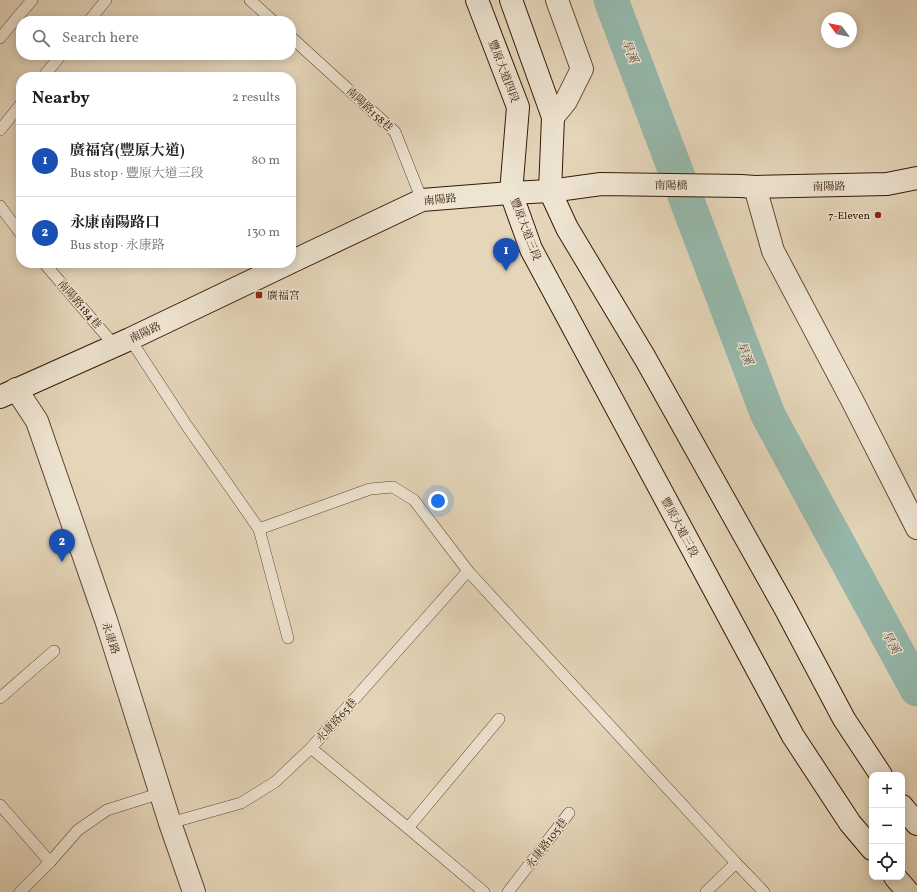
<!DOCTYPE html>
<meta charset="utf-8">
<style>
:root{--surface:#fff;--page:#f2f2f2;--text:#222;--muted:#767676;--line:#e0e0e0;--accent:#ea580c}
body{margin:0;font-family:Vollkorn,"Noto Serif TC",serif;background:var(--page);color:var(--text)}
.controls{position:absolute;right:12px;bottom:12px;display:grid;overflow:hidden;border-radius:8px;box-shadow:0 2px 10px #0003}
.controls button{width:36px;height:36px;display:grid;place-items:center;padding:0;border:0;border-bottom:1px solid var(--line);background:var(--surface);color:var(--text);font:20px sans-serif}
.compass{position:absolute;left:821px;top:12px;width:36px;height:36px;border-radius:50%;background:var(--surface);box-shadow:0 2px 10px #0003;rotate:302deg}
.you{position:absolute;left:438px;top:501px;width:14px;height:14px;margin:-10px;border:3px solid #fff;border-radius:50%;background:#1a73e8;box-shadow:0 0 0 6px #1a73e833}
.badge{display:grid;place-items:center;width:26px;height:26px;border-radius:50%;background:var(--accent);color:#fff;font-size:13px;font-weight:700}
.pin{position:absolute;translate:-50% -33px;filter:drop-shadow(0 1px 2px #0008)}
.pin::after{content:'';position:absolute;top:21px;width:14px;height:12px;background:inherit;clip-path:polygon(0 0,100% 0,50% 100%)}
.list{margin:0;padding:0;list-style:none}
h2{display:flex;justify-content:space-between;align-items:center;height:52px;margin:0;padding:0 16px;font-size:17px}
h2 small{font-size:13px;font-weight:400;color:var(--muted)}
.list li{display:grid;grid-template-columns:26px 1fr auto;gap:12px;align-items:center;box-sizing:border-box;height:72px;padding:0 16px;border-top:1px solid var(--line)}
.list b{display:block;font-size:15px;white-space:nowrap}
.list p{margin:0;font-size:13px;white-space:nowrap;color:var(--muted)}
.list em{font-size:13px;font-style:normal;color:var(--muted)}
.icon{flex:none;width:22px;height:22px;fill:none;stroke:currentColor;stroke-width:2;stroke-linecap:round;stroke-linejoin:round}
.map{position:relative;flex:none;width:917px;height:892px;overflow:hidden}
.search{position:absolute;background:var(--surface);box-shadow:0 2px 10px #0003;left:16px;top:16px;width:280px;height:44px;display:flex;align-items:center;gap:10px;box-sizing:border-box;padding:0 14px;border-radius:16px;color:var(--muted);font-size:15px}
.panel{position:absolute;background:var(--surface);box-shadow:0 2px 10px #0003;left:16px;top:72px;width:280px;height:196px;border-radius:16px}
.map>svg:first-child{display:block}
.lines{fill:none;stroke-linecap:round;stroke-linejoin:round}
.river{stroke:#96b9ac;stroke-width:35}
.lane-casing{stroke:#624832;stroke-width:12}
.street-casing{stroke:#624832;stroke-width:24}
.secondary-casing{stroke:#361904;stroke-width:24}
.lane{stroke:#eee4d2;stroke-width:11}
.street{stroke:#eee4d2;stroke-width:22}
.secondary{stroke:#eee4d2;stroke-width:22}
.poi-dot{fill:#8f2418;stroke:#eee4d2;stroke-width:1.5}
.labels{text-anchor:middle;stroke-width:3;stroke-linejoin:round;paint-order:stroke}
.street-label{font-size:11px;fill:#361904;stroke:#eee4d2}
.poi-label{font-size:11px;fill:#361904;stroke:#eee4d2;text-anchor:end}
.water-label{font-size:12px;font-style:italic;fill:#534936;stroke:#eee4d2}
</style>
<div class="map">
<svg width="917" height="892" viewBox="0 0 917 892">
<rect width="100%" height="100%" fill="#e5d6ba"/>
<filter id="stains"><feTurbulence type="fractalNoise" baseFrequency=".005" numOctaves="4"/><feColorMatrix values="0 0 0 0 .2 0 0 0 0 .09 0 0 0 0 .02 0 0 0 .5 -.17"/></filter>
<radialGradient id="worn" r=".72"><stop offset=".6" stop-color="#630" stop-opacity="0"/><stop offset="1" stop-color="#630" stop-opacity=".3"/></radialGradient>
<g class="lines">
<path class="river" d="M611 0 768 415 917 689"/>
<g class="lane-casing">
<g id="lane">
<path d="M250 0 273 21"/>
<path d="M89 21 106 0"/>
<path d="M291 37 395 132 422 200"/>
<path d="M0 38 32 0"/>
<path d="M43 77 61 55"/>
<path d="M0 130 21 104"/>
<path d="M0 206 21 234"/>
<path d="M44 263 115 346"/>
<path d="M130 339 187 426 259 529 288 638"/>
<path d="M259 529 370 489 393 487 414 500 468 571 736 863 764 892"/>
<path d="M0 698 54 651"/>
<path d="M311 748 408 828 484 892"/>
<path d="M0 805 50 862"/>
<path d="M170 823 241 803 275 782 311 748 468 571"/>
<path d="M408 828 499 719"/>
<path d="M20 892 50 862 78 830 107 810 161 793"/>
<path d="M508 892 569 813"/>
<path d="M706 892 736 863"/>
</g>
</g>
<g class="street-casing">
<g id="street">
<path d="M553 117 566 101 582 69 557 0"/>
<path d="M755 187 773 251 852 400 917 528"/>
<path d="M16 389 37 421 106 620 170 823 194 892"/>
</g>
</g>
<g class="secondary-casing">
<g id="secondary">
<path d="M477 0 518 107 511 193 531 249 793 736 850 823 872 849"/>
<path d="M511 0 553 117 550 191 567 228 645 358 785 608 844 719 881 775"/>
<path d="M291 262 422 200 511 193 550 191 601 184 741 186 755 187 887 184 917 178"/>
<path d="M0 397 130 339 289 263"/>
<path d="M902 806 917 824"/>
<path d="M895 877 908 892"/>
</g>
</g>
<use href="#lane" class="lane"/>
<use href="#street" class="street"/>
<use href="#secondary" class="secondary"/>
</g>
<g class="poi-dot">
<circle cx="878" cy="215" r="4"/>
<rect x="255" y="291" width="8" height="8" rx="2"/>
</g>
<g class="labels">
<g class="street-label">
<text transform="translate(504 71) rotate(69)" y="4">豐原大道四段</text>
<text transform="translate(370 109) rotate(43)" y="4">南陽路158巷</text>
<text transform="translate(671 185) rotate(1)" y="4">南陽橋</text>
<text transform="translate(829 186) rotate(-1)" y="4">南陽路</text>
<text transform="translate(440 199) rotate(-6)" y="4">南陽路</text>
<text transform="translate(526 229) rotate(69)" y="4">豐原大道三段</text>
<text transform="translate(80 304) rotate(49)" y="4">南陽路184巷</text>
<text transform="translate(145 332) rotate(-25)" y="4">南陽路</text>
<text transform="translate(680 527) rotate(62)" y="4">豐原大道三段</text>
<text transform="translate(111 638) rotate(72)" y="4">永康路</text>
<text transform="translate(336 720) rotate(-48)" y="4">永康路65巷</text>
<text transform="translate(546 843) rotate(-52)" y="4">永康路105巷</text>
</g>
<g class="poi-label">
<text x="870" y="219">7-Eleven</text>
<text x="267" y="299" text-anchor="start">廣福宮</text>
</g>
<g class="water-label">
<text transform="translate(630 51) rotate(69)" y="4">旱溪</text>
<text transform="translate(745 353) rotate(69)" y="4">旱溪</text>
<text transform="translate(891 642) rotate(62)" y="4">旱溪</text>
</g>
</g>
<rect width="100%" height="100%" filter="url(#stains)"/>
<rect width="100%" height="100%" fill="url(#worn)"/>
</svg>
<div class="controls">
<button>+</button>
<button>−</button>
<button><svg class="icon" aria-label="locate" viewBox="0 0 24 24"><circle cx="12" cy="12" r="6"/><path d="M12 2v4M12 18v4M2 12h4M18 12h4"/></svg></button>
</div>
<svg class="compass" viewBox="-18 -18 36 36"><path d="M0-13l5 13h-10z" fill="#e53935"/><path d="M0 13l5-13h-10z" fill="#767676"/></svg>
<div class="you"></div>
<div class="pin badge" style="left:506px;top:271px;background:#1a4fb4">1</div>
<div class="pin badge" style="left:62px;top:562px;background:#1a4fb4">2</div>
<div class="search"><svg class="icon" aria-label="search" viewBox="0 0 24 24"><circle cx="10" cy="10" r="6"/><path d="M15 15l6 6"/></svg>Search here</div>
<section class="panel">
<h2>Nearby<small>2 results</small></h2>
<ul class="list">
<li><span class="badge" style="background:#1a4fb4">1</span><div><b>廣福宮(豐原大道)</b><p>Bus stop · 豐原大道三段</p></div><em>80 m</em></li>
<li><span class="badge" style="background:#1a4fb4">2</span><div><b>永康南陽路口</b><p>Bus stop · 永康路</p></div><em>130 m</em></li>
</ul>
</section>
</div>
